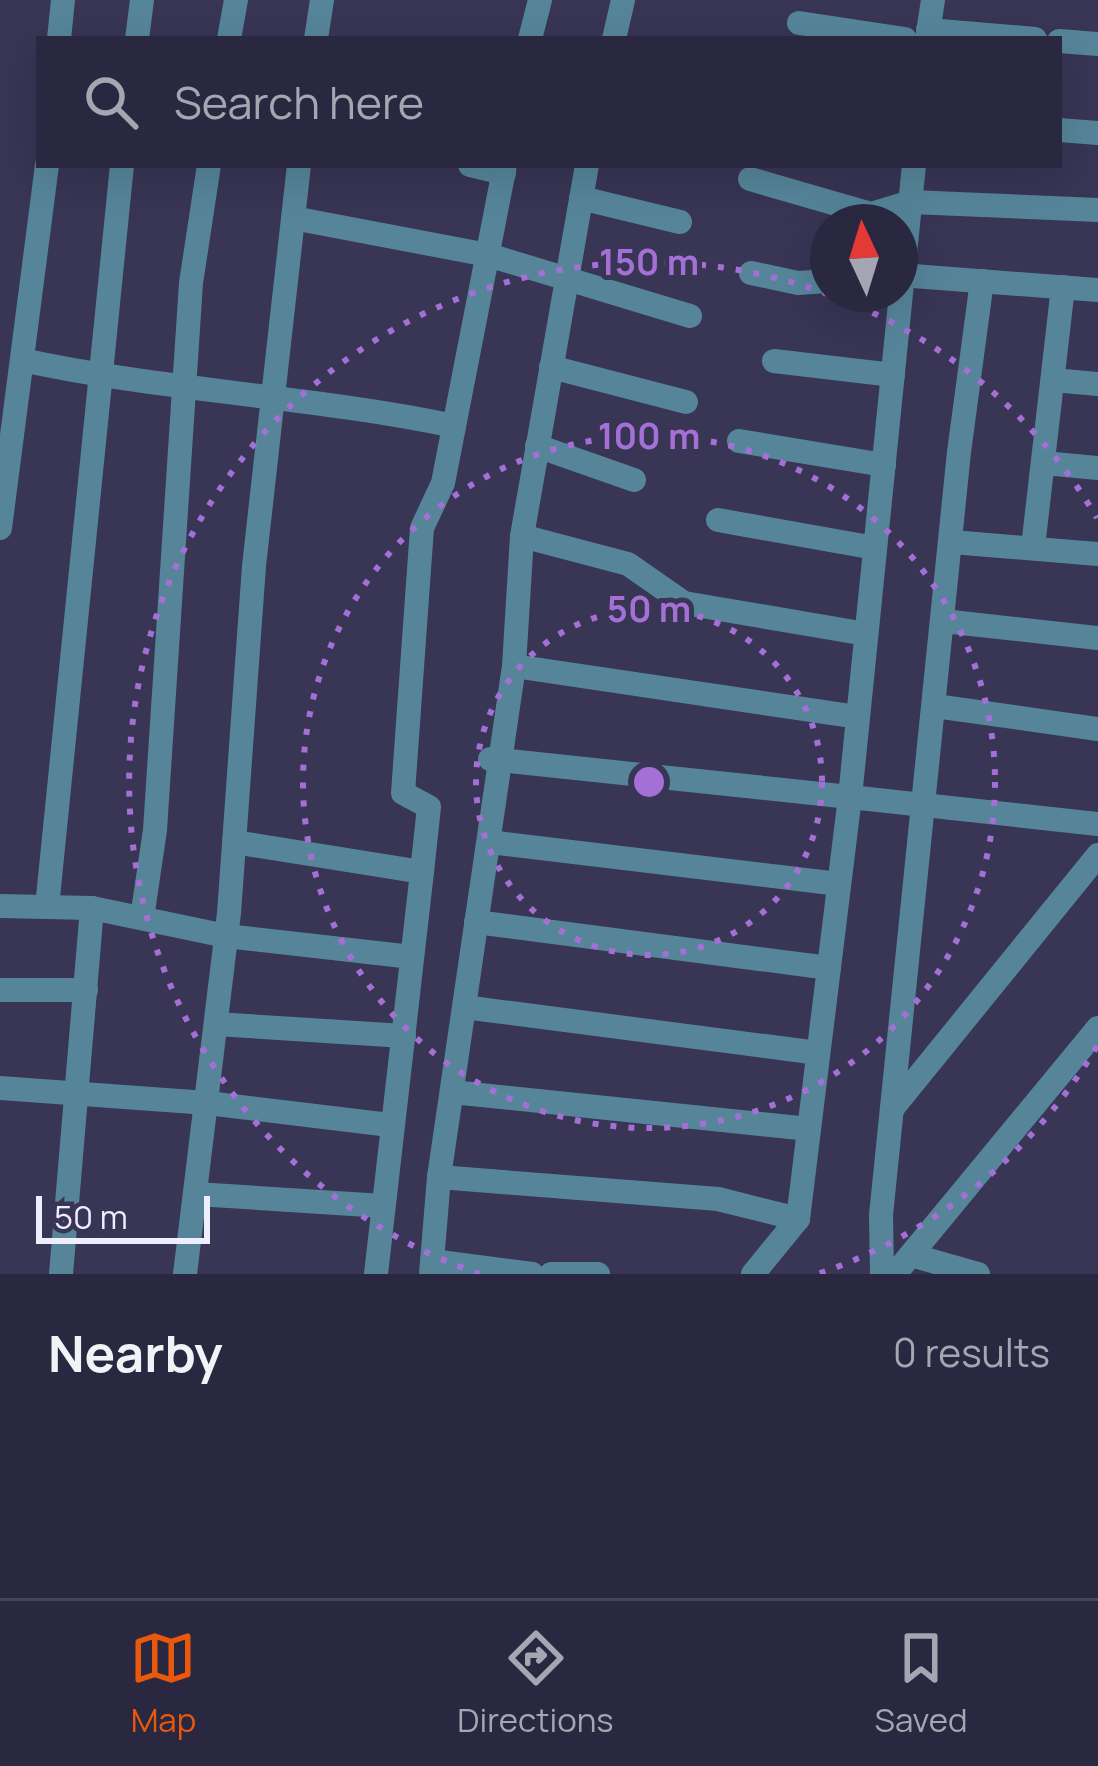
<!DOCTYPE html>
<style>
:root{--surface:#2a2840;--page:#323047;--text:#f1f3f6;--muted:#a5a6b1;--line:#464459;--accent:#ea580c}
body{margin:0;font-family:Manrope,sans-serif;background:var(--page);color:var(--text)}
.compass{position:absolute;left:810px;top:204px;width:108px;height:108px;border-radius:50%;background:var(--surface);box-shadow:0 12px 48px #0002;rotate:356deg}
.scale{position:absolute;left:36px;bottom:30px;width:174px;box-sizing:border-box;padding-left:12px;border:6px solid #efeeff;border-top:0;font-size:33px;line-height:42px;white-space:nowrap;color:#efeeff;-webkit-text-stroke:9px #383555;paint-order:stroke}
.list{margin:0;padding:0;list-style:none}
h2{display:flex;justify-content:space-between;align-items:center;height:156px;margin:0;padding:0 48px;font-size:51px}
h2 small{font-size:39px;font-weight:400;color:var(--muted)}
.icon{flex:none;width:66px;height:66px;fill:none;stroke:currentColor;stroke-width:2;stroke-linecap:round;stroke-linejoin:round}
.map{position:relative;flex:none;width:1098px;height:1274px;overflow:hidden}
.search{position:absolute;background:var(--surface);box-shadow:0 12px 48px #0002;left:36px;right:36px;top:36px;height:132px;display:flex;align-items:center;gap:30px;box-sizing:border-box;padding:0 42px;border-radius:0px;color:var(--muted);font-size:45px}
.sheet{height:324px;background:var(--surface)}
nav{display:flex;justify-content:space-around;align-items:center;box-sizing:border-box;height:168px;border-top:3px solid var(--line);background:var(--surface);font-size:33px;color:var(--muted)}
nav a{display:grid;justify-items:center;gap:6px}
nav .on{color:var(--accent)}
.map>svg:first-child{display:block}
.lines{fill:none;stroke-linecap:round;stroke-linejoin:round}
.minor{stroke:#56859a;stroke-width:24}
.ring{fill:none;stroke:#a470d5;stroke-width:6;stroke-dasharray:6 12}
.centre{fill:#a470d5;stroke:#383555;stroke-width:6}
.ring-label{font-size:36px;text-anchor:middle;font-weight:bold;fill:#a470d5;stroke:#383555;stroke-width:10;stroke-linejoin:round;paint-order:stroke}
</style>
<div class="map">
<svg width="1098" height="1274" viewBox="0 0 1098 1274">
<rect width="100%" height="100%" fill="#383555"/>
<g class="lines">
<g class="minor">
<path d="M799 23 905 39"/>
<path d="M928 30 1035 39"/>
<path d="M59 39 63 0"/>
<path d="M137 39 142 0"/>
<path d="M229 39 236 0"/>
<path d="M316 39 322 0"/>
<path d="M530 39 540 0"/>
<path d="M614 39 623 0"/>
<path d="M927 39 933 0"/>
<path d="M1059 41 1098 44"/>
<path d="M1059 130 1098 133"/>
<path d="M470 165 504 173"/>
<path d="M914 165 850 797 1098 824"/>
<path d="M750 179 871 214 911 202 1098 210"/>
<path d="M581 198 680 222"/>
<path d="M293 218 488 255 690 316"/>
<path d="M751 273 798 283 828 281"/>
<path d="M900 275 1098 290"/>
<path d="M22 360C165 391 311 396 454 426"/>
<path d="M774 361 893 375"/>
<path d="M551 367 686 402"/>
<path d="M1053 380 1098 384"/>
<path d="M739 441 884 465"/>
<path d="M537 446 634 480"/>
<path d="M1044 463 1098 468"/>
<path d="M718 520 875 548"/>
<path d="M0 528 47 165"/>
<path d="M522 536 628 564 684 603 866 634"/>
<path d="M952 542 1098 554"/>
<path d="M1033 547 1063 287"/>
<path d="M943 621 1098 638"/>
<path d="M514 666 858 717"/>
<path d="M935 706 1098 729"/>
<path d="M490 759 850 797 798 1219 753 1274"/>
<path d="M234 842 422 872 429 807 403 793 422 528 443 483 505 165"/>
<path d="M489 842 839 884"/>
<path d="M0 906 92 908 61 1274"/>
<path d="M47 907 122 165"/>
<path d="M92 908 226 936 412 957"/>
<path d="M142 918 155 830 191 283 209 165"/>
<path d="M476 922 829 968"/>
<path d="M0 990H86"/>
<path d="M464 1007 818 1053"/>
<path d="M216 1024 404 1036"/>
<path d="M0 1088 207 1103 390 1125"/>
<path d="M452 1092 809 1129"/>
<path d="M892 1109 1098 855"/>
<path d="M439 1177 514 666 522 536 587 165"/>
<path d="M196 1194 383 1206"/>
<path d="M911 1255 978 1274"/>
<path d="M432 1261 532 1274"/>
<path d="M185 1274 229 913 254 566 299 165"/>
<path d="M376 1274 422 872"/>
<path d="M431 1274 439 1177 718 1199 798 1219"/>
<path d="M551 1274H598"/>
<path d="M882 1274 881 1215 959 452 982 281"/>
<path d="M895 1274 1098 1028"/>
</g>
</g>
<g class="ring">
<circle cx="649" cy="782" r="173"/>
<circle cx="649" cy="782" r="346"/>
<path d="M1097 1046A520 520 0 0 1 818 1274M480 1274A520 520 0 1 1 1097 518"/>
</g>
<circle cx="649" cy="782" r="18" class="centre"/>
<g class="ring-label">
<text x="649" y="275">150 m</text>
<text x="649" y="449">100 m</text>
<text x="649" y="622">50 m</text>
</g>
</svg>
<svg class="compass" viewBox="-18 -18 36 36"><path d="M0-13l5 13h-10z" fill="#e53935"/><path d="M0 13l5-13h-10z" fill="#a5a6b1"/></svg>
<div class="scale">50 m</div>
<div class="search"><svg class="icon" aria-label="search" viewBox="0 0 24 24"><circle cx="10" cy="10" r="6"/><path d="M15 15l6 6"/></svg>Search here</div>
</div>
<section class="sheet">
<h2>Nearby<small>0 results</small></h2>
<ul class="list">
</ul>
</section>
<nav>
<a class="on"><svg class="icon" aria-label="map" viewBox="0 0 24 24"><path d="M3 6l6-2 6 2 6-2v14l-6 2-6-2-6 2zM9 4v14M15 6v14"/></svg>Map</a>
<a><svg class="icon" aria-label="directions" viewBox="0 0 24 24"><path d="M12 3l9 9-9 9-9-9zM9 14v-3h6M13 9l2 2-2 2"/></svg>Directions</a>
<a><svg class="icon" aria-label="saved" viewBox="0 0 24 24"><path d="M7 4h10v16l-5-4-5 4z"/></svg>Saved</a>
</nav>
